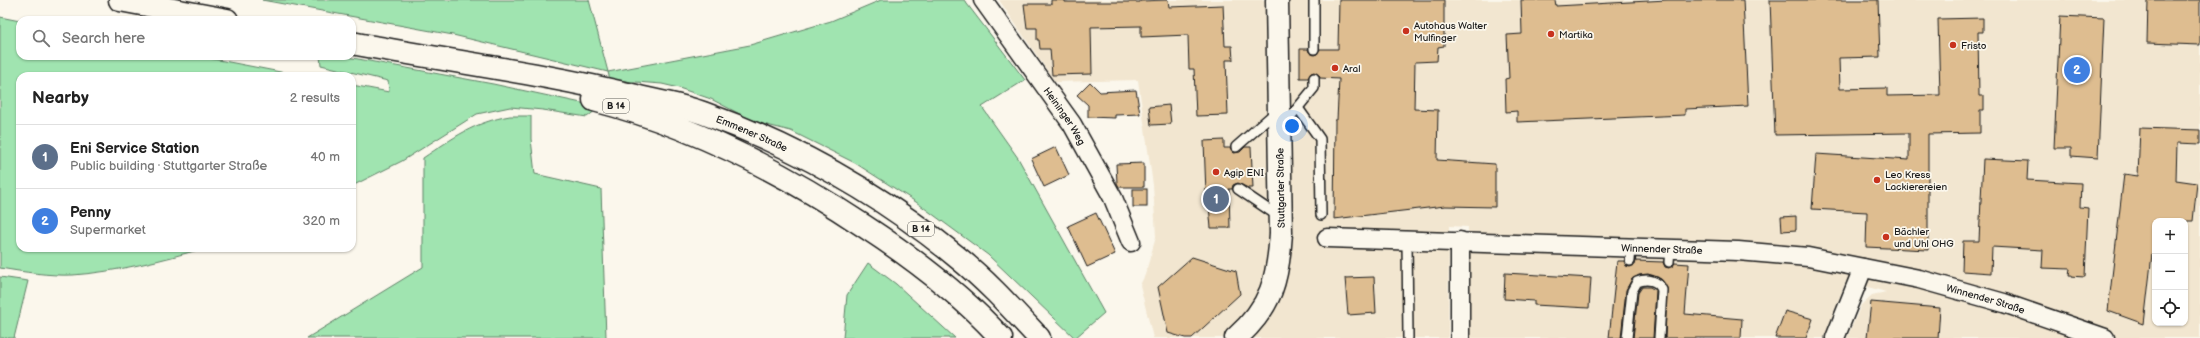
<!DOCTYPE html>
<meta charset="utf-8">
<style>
:root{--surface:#fff;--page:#f2f2f2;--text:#222;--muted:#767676;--line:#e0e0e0;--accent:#c8321e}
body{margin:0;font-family:"Balsamiq Sans",sans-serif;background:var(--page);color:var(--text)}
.controls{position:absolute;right:12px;bottom:12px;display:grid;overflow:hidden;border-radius:8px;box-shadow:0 1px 3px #0004}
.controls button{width:36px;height:36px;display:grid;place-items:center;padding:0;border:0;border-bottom:1px solid var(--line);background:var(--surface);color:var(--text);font:20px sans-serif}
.you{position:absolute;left:1292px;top:126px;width:14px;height:14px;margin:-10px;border:3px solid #fff;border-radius:50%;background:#1a73e8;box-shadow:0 0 0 6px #1a73e833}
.badge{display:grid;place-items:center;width:26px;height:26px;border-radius:50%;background:var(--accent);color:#fff;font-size:13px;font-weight:700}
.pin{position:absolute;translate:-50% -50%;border:2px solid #fff;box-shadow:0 1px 4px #0006}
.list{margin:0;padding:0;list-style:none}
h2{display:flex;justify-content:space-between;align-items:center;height:52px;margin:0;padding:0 16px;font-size:17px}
h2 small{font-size:13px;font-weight:400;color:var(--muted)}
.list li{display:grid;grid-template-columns:26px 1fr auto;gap:12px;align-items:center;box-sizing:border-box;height:64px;padding:0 16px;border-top:1px solid var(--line)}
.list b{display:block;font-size:15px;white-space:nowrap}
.list p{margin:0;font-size:13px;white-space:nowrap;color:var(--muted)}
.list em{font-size:13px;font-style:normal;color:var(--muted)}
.icon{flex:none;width:22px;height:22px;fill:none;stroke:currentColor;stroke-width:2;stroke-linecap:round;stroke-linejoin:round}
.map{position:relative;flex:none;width:2200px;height:338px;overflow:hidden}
.search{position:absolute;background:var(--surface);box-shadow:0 1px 3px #0004;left:16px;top:16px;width:340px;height:44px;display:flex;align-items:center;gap:10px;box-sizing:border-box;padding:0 14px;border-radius:12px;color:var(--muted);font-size:15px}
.panel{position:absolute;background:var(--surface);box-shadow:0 1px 3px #0004;left:16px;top:72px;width:340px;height:180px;border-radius:12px}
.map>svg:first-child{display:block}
.built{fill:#f2e6d0;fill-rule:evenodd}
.green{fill:#a0e4b0;stroke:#5e8066}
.building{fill:#debd90;stroke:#1c1c1c}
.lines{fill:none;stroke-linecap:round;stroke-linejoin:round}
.service-casing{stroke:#1c1c1c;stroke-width:12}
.minor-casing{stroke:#1c1c1c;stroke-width:21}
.tertiary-casing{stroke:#1c1c1c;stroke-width:25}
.primary-casing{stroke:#1c1c1c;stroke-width:25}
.service{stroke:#fbf7ec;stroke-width:9}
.minor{stroke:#fbf7ec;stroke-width:18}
.tertiary{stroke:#fbf7ec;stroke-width:22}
.primary{stroke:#fbf7ec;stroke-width:22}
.poi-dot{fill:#c8321e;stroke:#fbf7ec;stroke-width:1.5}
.labels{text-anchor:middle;stroke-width:3.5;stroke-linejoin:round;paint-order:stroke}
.shield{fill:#fbf7ec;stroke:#5f5e5a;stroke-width:1}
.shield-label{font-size:9px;font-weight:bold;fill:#1c1c1c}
.poi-label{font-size:10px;fill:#1c1c1c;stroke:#fbf7ec;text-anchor:start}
.street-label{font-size:10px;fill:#1c1c1c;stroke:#fbf7ec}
</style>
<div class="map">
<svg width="2200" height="338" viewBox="0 0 2200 338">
<rect width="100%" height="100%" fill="#fbf7ec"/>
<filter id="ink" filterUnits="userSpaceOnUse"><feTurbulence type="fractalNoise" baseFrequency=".025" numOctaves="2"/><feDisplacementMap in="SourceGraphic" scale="8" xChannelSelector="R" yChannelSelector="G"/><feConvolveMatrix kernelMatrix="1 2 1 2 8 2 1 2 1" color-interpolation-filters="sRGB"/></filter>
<g filter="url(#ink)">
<path class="built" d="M999 0H2200V338H1847L1861 305 1872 295 1886 292 1846 281 1824 338H1468V227L1449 226 1448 338H1153L1140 285 1145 275 1156 237 1153 185 1138 80 1055 82ZM2155 221H2185V323H2155Z"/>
<g class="green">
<path d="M262 0H589L608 72 750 45 831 21 881 0H964L1025 80 982 107 1018 158 1104 313 1075 338 988 255 916 202 855 163 791 131 755 122 711 99 679 88 662 84 610 80 608 72 453 35Z"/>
<path d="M0 17 20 21V56H198L301 76H20V248H205C162 260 117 272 73 275 49 276 24 272 0 268Z"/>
<path d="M320 56H342L493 84 600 107 587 117 543 110 510 107 477 114 402 161 352 186V85L389 92 388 81 321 65Z"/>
<path d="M510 116H531V139L535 174 601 189 606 338H307L423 267V158C453 138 474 122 510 116Z"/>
<path d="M868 263 896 284 955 338H843L847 295Z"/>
<path d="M0 277 28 281 14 338H0Z"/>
</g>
<g class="building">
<path d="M1051 0H1065V2H1140V1L1168 0 1169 7 1223 5 1225 46H1232L1233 60H1226L1228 115 1196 116 1194 69H1189L1188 35 1141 37V26L1091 27 1092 74 1052 75 1050 49H1040L1039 40H1037V28H1027L1024 4H1051Z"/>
<path d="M1339 0H1444V46L1438 47 1437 61 1415 62 1414 109 1438 110 1437 160 1495 164V207L1445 206 1334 219 1335 120H1337L1339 79 1320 78 1319 75 1314 72 1311 73 1308 78H1300V49H1308L1309 52 1314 55 1317 54 1320 49H1338Z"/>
<path d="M1521 0H1555L1556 6 1667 0H1743L1748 106 1685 109V115L1517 122V111L1506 112 1505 79 1509 78 1507 35 1522 34Z"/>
<path d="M1770 0H1878L1880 57 1839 58 1840 89 1887 88V96L1940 95 1938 19 1983 18V32H1978L1979 96H1984V110H1980V133L1928 134V250L1866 247 1867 212 1812 209 1816 154 1909 160V133L1775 135Z"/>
<path d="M2148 0H2200V45L2147 43Z"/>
<path d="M2060 16 2104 18 2098 158 2071 156V148H2054Z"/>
<path d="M1090 82 1100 92 1136 90 1140 114 1115 115V118L1088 117V105L1077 95Z"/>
<path d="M1169 105 1171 124 1151 125 1149 107Z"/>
<path d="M2140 128 2200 130V144L2177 143 2176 180 2197 183 2193 221H2155V254H2152L2144 324 2108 311 2124 174 2138 176Z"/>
<path d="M1224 140V148H1230L1234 153 1240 152 1245 147H1251L1253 188H1248L1238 183 1233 185 1232 189H1229L1230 228H1211L1208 194H1206L1204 141Z"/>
<path d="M1056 147 1069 175 1044 187 1031 159Z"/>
<path d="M1983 159 2028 161 2027 180 2081 183 2080 207 2088 208 2085 277 2069 276 2070 269 2042 268 2043 250 1992 247 1991 273 1962 271 1963 241H1979Z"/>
<path d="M1144 163V187H1119L1117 183 1116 164Z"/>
<rect x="1133" y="189" width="14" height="18"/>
<path d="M1096 213 1115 254 1087 267 1068 226Z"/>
<path d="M1796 216V230L1782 231 1781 217Z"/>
<path d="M1192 257 1236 271 1240 294 1192 338H1185L1168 333 1158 287Z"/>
<path d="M1617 261H1624L1626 266 1630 267 1635 265 1636 261 1663 262 1665 267 1669 268 1675 263 1689 264 1685 314 1742 319 1741 338H1665L1667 288 1661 279 1648 274 1639 275 1632 279 1626 290 1621 338H1609Z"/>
<path d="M1505 273 1591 278 1589 308 1534 305V301L1504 299Z"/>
<path d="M1374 277 1376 313 1348 315 1345 278Z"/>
<path d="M1642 287H1650L1656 291 1653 338H1633L1638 293Z"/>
<path d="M1871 302 1940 308 1938 338H1867Z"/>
<path d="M1785 311 1813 319 1806 338H1775Z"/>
</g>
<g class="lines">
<g class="service-casing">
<g id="service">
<path d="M1314 0V49"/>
<path d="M1298 108 1320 139 1321 215"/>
<path d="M1282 127 1314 88V78"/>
<path d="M1236 147 1276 112"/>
<path d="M1238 189 1278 216"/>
<path d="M1407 240 1408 338"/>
<path d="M1630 261 1631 247"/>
<path d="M1669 262 1670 249"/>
<path d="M1627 338 1632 291 1637 282C1647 278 1658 280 1662 290L1659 338"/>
</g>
</g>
<g class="minor-casing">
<g id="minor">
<path id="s1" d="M983 0 1072 124 1113 198 1131 242"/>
<path id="s2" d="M1327 238 1738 251 1808 257 1919 279 2004 303 2105 338"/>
<path d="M1460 338V241"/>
<path d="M1835 338 1863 268"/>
</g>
</g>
<g class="tertiary-casing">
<path id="tertiary" d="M1236 338C1272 306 1278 279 1281 233L1277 0"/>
</g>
<g class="primary-casing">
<g id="primary">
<path d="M120 0 227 20"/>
<path id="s3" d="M352 43C447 61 543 73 636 96 658 102 682 105 703 113 795 146 882 195 957 257 987 281 1013 310 1039 338"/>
<path d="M594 100C691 125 780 170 864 226 913 258 961 294 1001 338"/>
</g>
</g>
<use href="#service" class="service"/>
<use href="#minor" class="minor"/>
<use href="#tertiary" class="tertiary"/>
<use href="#primary" class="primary"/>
</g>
</g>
<g class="poi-dot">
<circle cx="1406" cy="31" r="4"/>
<circle cx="1551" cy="34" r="4"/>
<circle cx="1953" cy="45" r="4"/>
<circle cx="1335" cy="68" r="4"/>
<circle cx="1216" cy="172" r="4"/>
<circle cx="1877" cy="180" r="4"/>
<circle cx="1886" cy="237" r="4"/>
</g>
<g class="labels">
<g class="shield">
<rect x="603" y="99" width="26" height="14" rx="3"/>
<rect x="908" y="222" width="26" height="14" rx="3"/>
</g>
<g class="shield-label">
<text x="616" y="109">B 14</text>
<text x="921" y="232">B 14</text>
</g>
<g class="poi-label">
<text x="1414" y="29">Autohaus Walter<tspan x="1414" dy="12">Mulfinger</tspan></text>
<text x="1559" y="38">Martika</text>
<text x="1961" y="49">Fristo</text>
<text x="1343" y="72">Aral</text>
<text x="1224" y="176">Agip ENI</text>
<text x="1885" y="178">Leo Kress<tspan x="1885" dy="12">Lackierereien</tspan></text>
<text x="1894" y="235">Bächler<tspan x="1894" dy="12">und Uhl OHG</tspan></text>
</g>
<g class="street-label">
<text dy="4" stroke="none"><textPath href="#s1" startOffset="142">Heininger Weg</textPath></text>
<text dy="4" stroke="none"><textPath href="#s3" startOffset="411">Emmener Straße</textPath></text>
<text transform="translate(1280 188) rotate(-91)" y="4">Stuttgarter Straße</text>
<text dy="4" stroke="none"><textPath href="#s2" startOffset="335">Winnender Straße</textPath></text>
<text dy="4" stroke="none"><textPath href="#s2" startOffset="664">Winnender Straße</textPath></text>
</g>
</g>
</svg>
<div class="controls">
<button>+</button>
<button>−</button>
<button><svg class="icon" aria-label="locate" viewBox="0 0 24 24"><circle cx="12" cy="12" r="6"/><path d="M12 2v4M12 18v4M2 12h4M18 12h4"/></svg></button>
</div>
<div class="you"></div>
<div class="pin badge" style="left:1216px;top:199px;background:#5c6f8a">1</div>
<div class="pin badge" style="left:2077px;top:70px;background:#3f7fe0">2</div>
<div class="search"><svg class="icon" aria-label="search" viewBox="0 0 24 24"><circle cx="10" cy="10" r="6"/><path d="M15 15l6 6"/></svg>Search here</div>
<section class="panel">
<h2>Nearby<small>2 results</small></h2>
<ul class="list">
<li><span class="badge" style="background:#5c6f8a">1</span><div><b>Eni Service Station</b><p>Public building · Stuttgarter Straße</p></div><em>40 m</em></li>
<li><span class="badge" style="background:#3f7fe0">2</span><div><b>Penny</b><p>Supermarket</p></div><em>320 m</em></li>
</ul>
</section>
</div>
